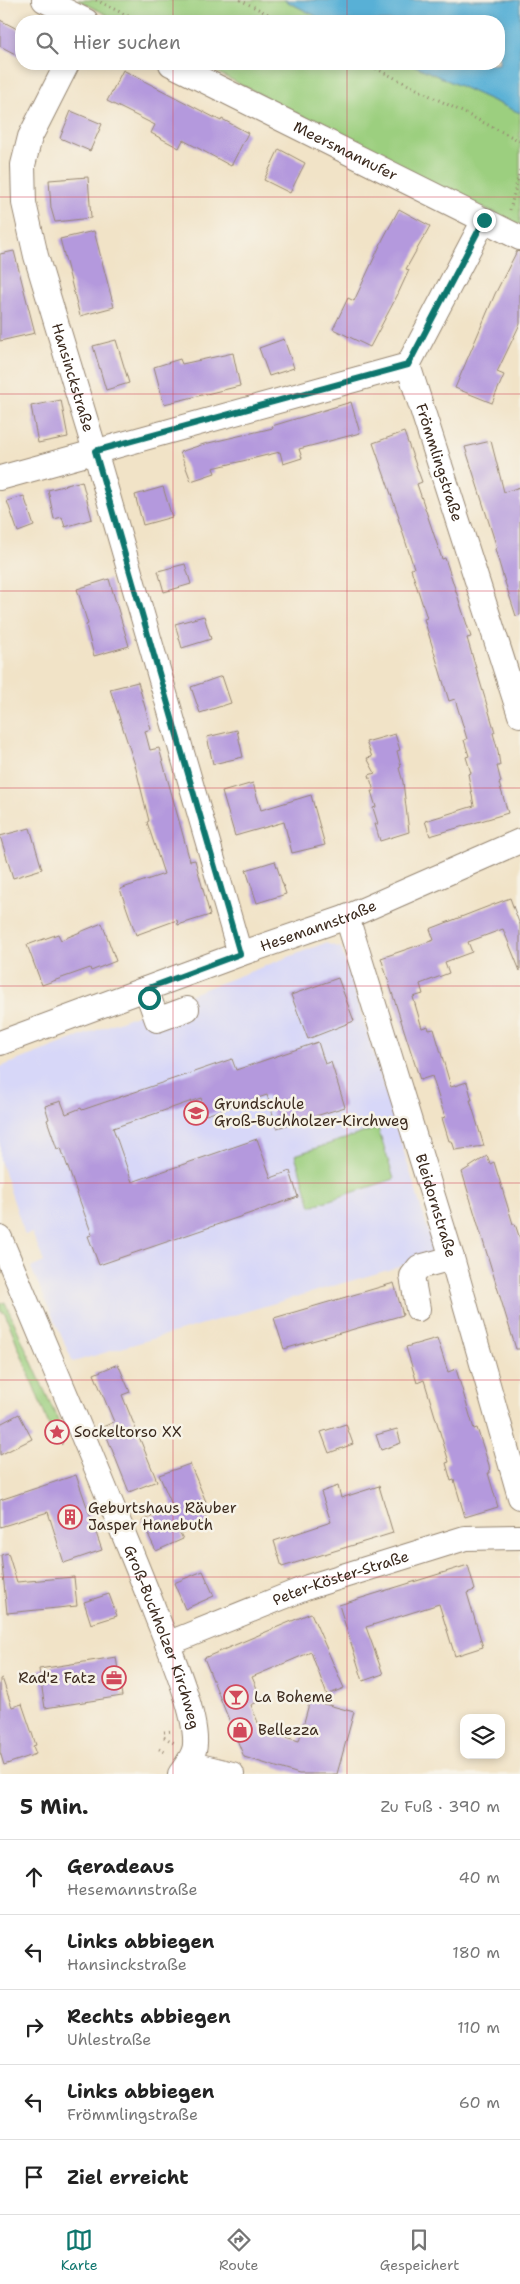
<!DOCTYPE html>
<html lang="de">
<meta charset="utf-8">
<style>
:root{--surface:#fff;--page:#f2f2f2;--text:#222;--muted:#767676;--line:#e0e0e0;--accent:#0f766e}
body{margin:0;font-family:"Shantell Sans",sans-serif;background:var(--page);color:var(--text)}
.controls{position:absolute;right:15px;bottom:15px;display:grid;overflow:hidden;border-radius:10px;box-shadow:0 2px 8px #0003}
.controls button{width:45px;height:45px;display:grid;place-items:center;padding:0;border:0;border-bottom:1px solid var(--line);background:var(--surface);color:var(--text);font:25px sans-serif}
.stop{position:absolute;width:15px;height:15px;margin:-11px;border:4px solid #0f766e;border-radius:50%;background:#fff}
.stop.end{background:#0f766e;border-color:#fff;box-shadow:0 1px 5px #0008}
.list{margin:0;padding:0;list-style:none}
h2{display:flex;justify-content:space-between;align-items:center;height:65px;margin:0;padding:0 20px;font-size:21px}
h2 small{font-size:16px;font-weight:400;color:var(--muted)}
.list li{display:grid;grid-template-columns:32px 1fr auto;gap:15px;align-items:center;box-sizing:border-box;height:75px;padding:0 20px;border-top:1px solid var(--line)}
.list b{display:block;font-size:19px;white-space:nowrap}
.list p{margin:0;font-size:16px;white-space:nowrap;color:var(--muted)}
.list em{font-size:16px;font-style:normal;color:var(--muted)}
.icon{flex:none;width:28px;height:28px;fill:none;stroke:currentColor;stroke-width:2;stroke-linecap:round;stroke-linejoin:round}
.map{position:relative;flex:none;width:520px;height:1774px;overflow:hidden}
.search{position:absolute;background:var(--surface);box-shadow:0 2px 8px #0003;left:15px;right:15px;top:15px;height:55px;display:flex;align-items:center;gap:12px;box-sizing:border-box;padding:0 18px;border-radius:20px;color:var(--muted);font-size:19px}
.sheet{height:440px;background:var(--surface)}
nav{display:flex;justify-content:space-around;align-items:center;box-sizing:border-box;height:70px;border-top:1px solid var(--line);background:var(--surface);font-size:14px;color:var(--muted)}
nav a{display:grid;justify-items:center;gap:2px}
nav .on{color:var(--accent)}
.map>svg:first-child{display:block}
.built{fill:#d7d7f8}
.green{fill:#9ccf7f;stroke:#6c7c4e}
.water{fill:#59b0d6;stroke:#4a6d7a}
.building{fill:#b499dd}
.lines{fill:none;stroke-linecap:round;stroke-linejoin:round}
.minor-casing{stroke:#968672;stroke-width:26}
.path{stroke:#968672;stroke-width:3;stroke-dasharray:1 4;stroke-linecap:butt}
.minor{stroke:#fff;stroke-width:24}
.route{stroke:#0f766e;stroke-width:6}
.grid{fill:none;stroke:#d1495b;stroke-width:1;stroke-opacity:0.55}
.labels{text-anchor:middle;stroke-width:5;stroke-linejoin:round;paint-order:stroke}
.street-label{font-size:15px;fill:#3b2a1e;stroke:#f7f3e8}
.poi-label{font-size:15px;fill:#3b2a1e;stroke:#f7f3e8;text-anchor:start}
</style>
<div class="map">
<svg width="520" height="1774" viewBox="0 0 520 1774">
<rect width="100%" height="100%" fill="#f7f3e8"/>
<filter id="ink" filterUnits="userSpaceOnUse"><feTurbulence type="fractalNoise" baseFrequency=".02" numOctaves="2"/><feDisplacementMap in="SourceGraphic" scale="10" xChannelSelector="R" yChannelSelector="G"/><feConvolveMatrix kernelMatrix="1 2 1 2 8 2 1 2 1" color-interpolation-filters="sRGB"/></filter>
<filter id="wash" filterUnits="userSpaceOnUse"><feTurbulence type="fractalNoise" baseFrequency=".0096" numOctaves="4" result="noise"/><feDisplacementMap in="SourceGraphic" scale="20" xChannelSelector="R" yChannelSelector="G"/><feGaussianBlur stdDeviation="1.12" result="paint"/><feColorMatrix in="noise" values="0 0 0 0 0 0 0 0 0 0 0 0 0 0 0 0 0 1.4 0 .05"/><feComposite in="paint" operator="in"/></filter>
<g filter="url(#wash)">
<rect width="100%" height="100%" fill="#f1e3c7"/>
<path class="built" d="M325 943 341 948 436 1256 73 1362 31 1268 44 1262 32 1233 25 1235 0 1160V1067Z"/>
<g class="green">
<path d="M78 0H284L326 21H119Z"/>
<path d="M201 64H411L520 113V225L434 184Z"/>
<path d="M378 1128 394 1179 311 1206 295 1155Z"/>
<path d="M5 1302 63 1432 52 1433 5 1313 0 1311V1304Z"/>
</g>
<path class="water" d="M284 0H520V113L411 64H499V21H326Z"/>
<g id="blocks">
<g class="building">
<path d="M0 20 21 31V57L0 46Z"/>
<path d="M123 70 221 121 222 119 248 133 231 166 183 140 179 148 151 133 155 125 107 101Z"/>
<path d="M71 111 102 124 90 151 60 138Z"/>
<path d="M279 149 305 163 290 193 264 180Z"/>
<path d="M88 177 91 218 55 222 51 208 49 180Z"/>
<path d="M399 209 430 226 406 269 409 270 397 296 370 347 333 329 348 298 354 301 383 239Z"/>
<path d="M94 231 114 307 80 316 60 239Z"/>
<path d="M14 251 35 333 0 341V254Z"/>
<path d="M517 251 520 252V324L497 372 504 375 492 403 455 388 495 294Z"/>
<path d="M284 339 294 368 269 376 259 348Z"/>
<path d="M116 340 129 383 106 390 93 346Z"/>
<path d="M233 353 240 386 164 404 154 367 180 359 182 364Z"/>
<path d="M61 400 68 437 38 443 31 406Z"/>
<path d="M351 402 360 433 299 449 302 458 283 464 280 452 213 468 215 473 191 481 180 452 204 444 273 428 272 426Z"/>
<path d="M404 432 422 482 417 484 442 559 445 558 471 637 467 638 495 732 493 733 498 751 500 766H497L501 782 499 783 508 813 430 836 425 821 474 806 468 774 471 773 466 757 469 756 464 740 467 739 455 699 449 701 424 619 427 618 411 569 414 568 398 518 399 517 373 443Z"/>
<path d="M491 441 504 492 520 487V615L516 616 503 576 495 549 497 548 465 447Z"/>
<path d="M82 481 92 519 65 527 62 517 54 519 48 490Z"/>
<path d="M163 487 172 517 143 525 135 495Z"/>
<path d="M24 496 34 526 18 532 7 501Z"/>
<path d="M185 564 191 584 164 592 158 571Z"/>
<path d="M109 579 129 646 94 656 86 625 88 624 77 589Z"/>
<path d="M204 616 211 639 182 648 175 624Z"/>
<path d="M222 676 231 703 200 713 191 687Z"/>
<path d="M138 682 151 729 145 731 150 750 159 748 190 861 195 860 210 915 178 925 177 920 136 935 120 889 164 874 147 822 149 821 135 765 110 689Z"/>
<path d="M237 730 243 757 213 764 207 737Z"/>
<path d="M395 734 400 750 397 751 401 767 399 768 403 782 409 832 380 841 375 824H378L373 808 376 807 371 791H374L369 775 375 773 367 758 372 757 366 742Z"/>
<path d="M253 783 261 810 311 795 325 845 292 853 284 822 235 836 222 792Z"/>
<path d="M30 828 42 869 13 878 0 836Z"/>
<path d="M275 861 286 894 257 903 246 870Z"/>
<path d="M510 898 520 925V971L503 929 468 942 472 952 445 962 449 973 420 984 423 994 413 997 422 1028 428 1026 429 1030 434 1029 451 1087 467 1082 472 1100H470L484 1146 455 1150 452 1141H449L442 1118 445 1117 432 1076 420 1080 381 958 434 940 430 929Z"/>
<path d="M102 923 116 961 91 971 90 968 42 985 27 945 58 934 61 940Z"/>
<path d="M338 978 354 1021 308 1039 291 995Z"/>
<path d="M318 1042 325 1064 331 1062 345 1107 277 1128 267 1095 206 1115 201 1098 113 1128 132 1182 257 1139 271 1178 290 1171 298 1197 99 1265 88 1236 92 1235 61 1148 57 1149 47 1120 49 1119 45 1106 61 1101 66 1114 81 1108 82 1110 232 1059 236 1070Z"/>
<path d="M487 1156 490 1164 494 1162 513 1224H515L520 1239V1349H516L462 1172Z"/>
<path d="M394 1283 403 1315 284 1349 274 1318Z"/>
<path d="M437 1338 448 1372 456 1369 474 1429 477 1428 489 1465 490 1473H488L498 1507 465 1517 454 1480 451 1481 446 1463 449 1462 424 1380 417 1383 406 1347Z"/>
<path d="M118 1364 130 1392 122 1395 157 1481 129 1492 103 1427 114 1422 94 1374Z"/>
<path d="M19 1414 32 1439 0 1455V1424Z"/>
<path d="M346 1424 353 1444 329 1453 321 1432Z"/>
<path d="M397 1429 401 1443 381 1450 376 1435Z"/>
<path d="M190 1464 207 1504 202 1507 208 1523 180 1533 183 1539 156 1551 142 1521 173 1507 159 1475Z"/>
<path d="M76 1475 102 1550 64 1563 48 1512 0 1527V1500Z"/>
<path d="M338 1486 341 1498 379 1486 393 1533 282 1567 274 1541 331 1522 321 1492Z"/>
<path d="M8 1553 17 1582 74 1577 77 1606 7 1613 1 1555Z"/>
<path d="M468 1565 475 1590 467 1593 483 1647 455 1656 439 1604 366 1627 383 1674 363 1681 339 1605Z"/>
<path d="M203 1571 214 1596 185 1609 174 1583Z"/>
<path d="M109 1594 117 1616 91 1624 84 1602Z"/>
<path d="M311 1613 344 1688 327 1695 311 1652 252 1677 262 1700 251 1705 261 1730 299 1741 310 1700 354 1712 337 1774H299L244 1757 204 1658Z"/>
<path d="M116 1657 122 1696 45 1708 39 1669Z"/>
<path d="M2 1678 12 1707 22 1704 36 1745 33 1746 36 1754 4 1765 0 1752V1679Z"/>
</g>
</g>
</g>
<g filter="url(#ink)">
<use href="#blocks" fill-opacity="0" stroke="#968672" stroke-width="1"/>
<g class="lines">
<g class="minor-casing">
<g id="minor">
<path d="M44 0 86 21"/>
<path id="s1" d="M67 64 30 137 23 165 24 203 36 256 95 451 240 954"/>
<path id="s2" d="M171 64 520 238"/>
<path id="s3" d="M484 220 408 365 520 715"/>
<path d="M0 478 408 365"/>
<path id="s4" d="M347 917 452 1258 520 1497"/>
<path d="M146 989 157 1020 187 1009"/>
<path id="s5" d="M0 1043 240 954 347 917 520 841"/>
<path id="s6" d="M0 1238C51 1361 104 1483 153 1607 165 1639 197 1711 195 1744 195 1754 186 1766 180 1774"/>
<path d="M418 1309 412 1276 419 1267 452 1258"/>
<path id="s7" d="M167 1644 308 1587 465 1538 520 1537"/>
<path d="M188 1763 232 1774"/>
</g>
</g>
<g class="path">
<path d="M96 0 138 21"/>
<path d="M240 0 282 21"/>
<path d="M367 64 520 141"/>
<path d="M510 210 520 170"/>
<path d="M48 1437 63 1444"/>
<path d="M164 1732 173 1731"/>
<path d="M164 1737 174 1743"/>
<path d="M159 1749 167 1753"/>
</g>
<use href="#minor" class="minor"/>
</g>
</g>
<g class="lines" filter="url(#ink)">
<path class="route" d="M149 998 146 989 240 954 95 451 408 365 484 220"/>
</g>
<path class="grid" d="M173 0V21M347 0V21M173 64V1774M347 64V1774M0 197H520M0 394H520M0 591H520M0 788H520M0 986H520M0 1183H520M0 1380H520M0 1577H520"/>
<defs>
<g id="school-ring" transform="scale(1.25)"><circle r="9.5" fill="#f7f3e8" stroke="#d1495b" stroke-width="1.5"/><path d="M0-5L7-2L0 1L-7-2ZM-4 1L0 2.5L4 1V4Q0 6-4 4Z" fill="#d1495b"/></g>
<g id="sight-ring" transform="scale(1.25)"><circle r="9.5" fill="#f7f3e8" stroke="#d1495b" stroke-width="1.5"/><path d="M0-6L1.8-2.2L6-1.7L2.9 1.2L3.7 5.4L0 3.3L-3.7 5.4L-2.9 1.2L-6-1.7L-1.8-2.2Z" fill="#d1495b"/></g>
<g id="building-ring" transform="scale(1.25)"><circle r="9.5" fill="#f7f3e8" stroke="#d1495b" stroke-width="1.5"/><path d="M-4-6H4V6H1V3H-1V6H-4ZM-2.5-4.3h1.7v1.8h-1.7ZM.8-4.3h1.7v1.8H.8ZM-2.5-1h1.7V.8h-1.7ZM.8-1h1.7V.8H.8Z" fill="#d1495b"/></g>
<g id="office-ring" transform="scale(1.25)"><circle r="9.5" fill="#f7f3e8" stroke="#d1495b" stroke-width="1.5"/><path d="M-6-3h4V-5.5h4V-3h4V5H-6ZM-1-4.5V-3h2v-1.5ZM-6 0V1H6V0Z" fill="#d1495b"/></g>
<g id="bar-ring" transform="scale(1.25)"><circle r="9.5" fill="#f7f3e8" stroke="#d1495b" stroke-width="1.5"/><path d="M-6-5H6L.8 .8V4.5H3.5V6h-7V4.5H-.8V.8Z" fill="#d1495b"/></g>
<g id="shop-ring" transform="scale(1.25)"><circle r="9.5" fill="#f7f3e8" stroke="#d1495b" stroke-width="1.5"/><path d="M-5-2.5h2.3a2.7 3.5 0 0 1 5.4 0H5L5.5 6h-11ZM-1.5-2.5h3a1.5 2.3 0 0 0-3 0Z" fill="#d1495b"/></g>
</defs>
<g fill-rule="evenodd">
<use href="#school-ring" x="196" y="1113"/>
<use href="#sight-ring" x="57" y="1432"/>
<use href="#building-ring" x="70" y="1517"/>
<use href="#office-ring" x="114" y="1678"/>
<use href="#bar-ring" x="236" y="1697"/>
<use href="#shop-ring" x="240" y="1730"/>
</g>
<g class="labels">
<g class="street-label">
<text dy="5" stroke="none"><textPath href="#s2" startOffset="195">Meersmannufer</textPath></text>
<text dy="5" stroke="none"><textPath href="#s1" startOffset="330">Hansinckstraße</textPath></text>
<text dy="5" stroke="none"><textPath href="#s3" startOffset="266">Frömmlingstraße</textPath></text>
<text dy="5" stroke="none"><textPath href="#s5" startOffset="339">Hesemannstraße</textPath></text>
<text dy="5" stroke="none"><textPath href="#s4" startOffset="302">Bleidornstraße</textPath></text>
<text dy="5" stroke="none"><textPath href="#s7" startOffset="186">Peter-Köster-Straße</textPath></text>
<text dy="5" stroke="none"><textPath href="#s6" startOffset="431">Groß-Buchholzer Kirchweg</textPath></text>
</g>
<g class="poi-label">
<text x="214" y="1109">Grundschule<tspan x="214" dy="17">Groß-Buchholzer-Kirchweg</tspan></text>
<text x="74" y="1437">Sockeltorso XX</text>
<text x="88" y="1513">Geburtshaus Räuber<tspan x="88" dy="17">Jasper Hanebuth</tspan></text>
<text x="96" y="1683" text-anchor="end">Rad'z Fatz</text>
<text x="254" y="1702">La Boheme</text>
<text x="258" y="1735">Bellezza</text>
</g>
</g>
</svg>
<div class="controls">
<button><svg class="icon" aria-label="layers" viewBox="0 0 24 24"><path d="M12 4l9 5-9 5-9-5zM3 14l9 5 9-5"/></svg></button>
</div>
<div class="stop" style="left:149px;top:998px"></div>
<div class="stop end" style="left:484px;top:220px"></div>
<div class="search"><svg class="icon" aria-label="search" viewBox="0 0 24 24"><circle cx="10" cy="10" r="6"/><path d="M15 15l6 6"/></svg>Hier suchen</div>
</div>
<section class="sheet">
<h2>5 Min.<small>Zu Fuß · 390 m</small></h2>
<ul class="list">
<li><svg class="icon" aria-label="ahead" viewBox="0 0 24 24"><path d="M12 20V5M6 11l6-6 6 6"/></svg><div><b>Geradeaus</b><p>Hesemannstraße</p></div><em>40 m</em></li>
<li><svg class="icon" aria-label="left" viewBox="0 0 24 24"><path d="M17 20v-9H6M10 6l-5 5 5 5"/></svg><div><b>Links abbiegen</b><p>Hansinckstraße</p></div><em>180 m</em></li>
<li><svg class="icon" aria-label="right" viewBox="0 0 24 24"><path d="M7 20v-9h11M14 6l5 5-5 5"/></svg><div><b>Rechts abbiegen</b><p>Uhlestraße</p></div><em>110 m</em></li>
<li><svg class="icon" aria-label="left" viewBox="0 0 24 24"><path d="M17 20v-9H6M10 6l-5 5 5 5"/></svg><div><b>Links abbiegen</b><p>Frömmlingstraße</p></div><em>60 m</em></li>
<li><svg class="icon" aria-label="arrive" viewBox="0 0 24 24"><path d="M6 21V4h12l-3 4 3 4H6"/></svg><div><b>Ziel erreicht</b></div></li>
</ul>
</section>
<nav>
<a class="on"><svg class="icon" aria-label="map" viewBox="0 0 24 24"><path d="M3 6l6-2 6 2 6-2v14l-6 2-6-2-6 2zM9 4v14M15 6v14"/></svg>Karte</a>
<a><svg class="icon" aria-label="directions" viewBox="0 0 24 24"><path d="M12 3l9 9-9 9-9-9zM9 14v-3h6M13 9l2 2-2 2"/></svg>Route</a>
<a><svg class="icon" aria-label="saved" viewBox="0 0 24 24"><path d="M7 4h10v16l-5-4-5 4z"/></svg>Gespeichert</a>
</nav>
